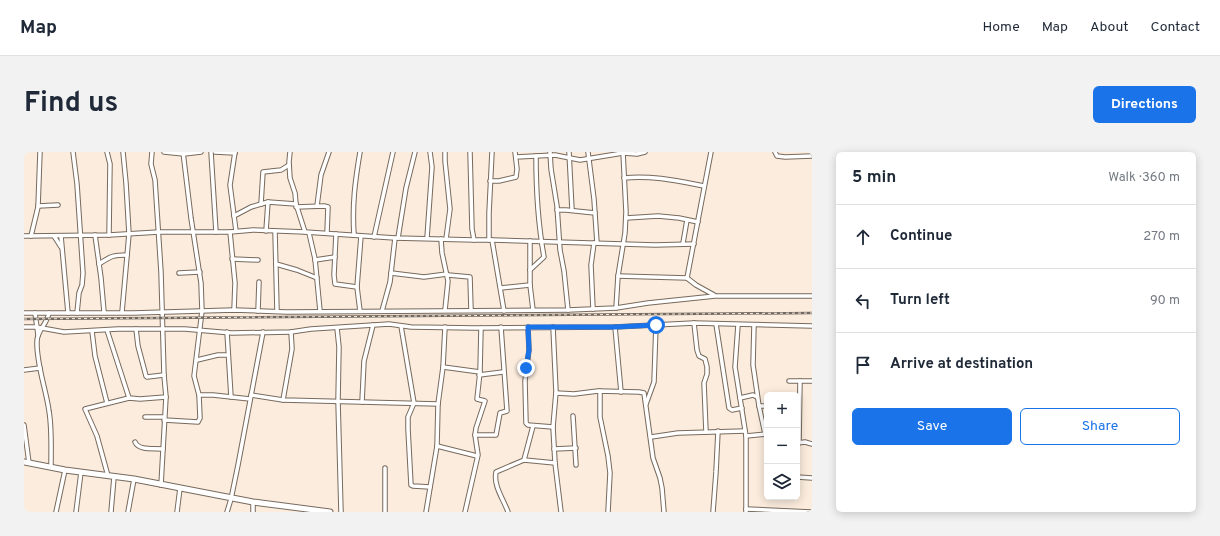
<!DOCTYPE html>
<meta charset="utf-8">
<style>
:root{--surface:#fff;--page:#f2f2f3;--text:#1f2937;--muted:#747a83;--line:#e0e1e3;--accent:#1a73e8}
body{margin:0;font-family:Overpass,sans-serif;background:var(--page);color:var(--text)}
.controls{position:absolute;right:12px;bottom:12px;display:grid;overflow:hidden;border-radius:6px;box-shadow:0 2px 10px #0003}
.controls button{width:36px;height:36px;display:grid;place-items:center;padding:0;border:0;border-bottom:1px solid var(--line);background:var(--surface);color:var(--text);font:20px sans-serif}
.stop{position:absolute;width:12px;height:12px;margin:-9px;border:3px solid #1a73e8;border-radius:50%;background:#fff}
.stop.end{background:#1a73e8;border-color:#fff;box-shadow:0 1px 4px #0008}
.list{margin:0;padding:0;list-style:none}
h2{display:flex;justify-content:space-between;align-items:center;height:52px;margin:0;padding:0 16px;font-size:17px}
h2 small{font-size:13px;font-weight:400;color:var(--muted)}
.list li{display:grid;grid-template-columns:26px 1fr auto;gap:12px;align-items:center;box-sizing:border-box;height:64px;padding:0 16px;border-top:1px solid var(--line)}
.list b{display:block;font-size:15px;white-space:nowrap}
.list em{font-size:13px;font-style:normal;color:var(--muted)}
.actions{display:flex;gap:8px;padding:12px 16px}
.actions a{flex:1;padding:9px 0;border:1px solid var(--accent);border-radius:6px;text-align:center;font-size:14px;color:var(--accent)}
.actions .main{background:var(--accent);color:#fff}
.icon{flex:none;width:22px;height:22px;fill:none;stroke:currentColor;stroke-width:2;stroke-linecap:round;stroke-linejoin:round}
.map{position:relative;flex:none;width:788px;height:360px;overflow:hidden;border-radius:6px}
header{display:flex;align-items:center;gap:24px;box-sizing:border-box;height:56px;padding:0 20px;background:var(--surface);border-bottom:1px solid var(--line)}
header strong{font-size:19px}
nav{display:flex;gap:22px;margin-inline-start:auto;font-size:14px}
.intro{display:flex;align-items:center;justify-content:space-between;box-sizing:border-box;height:96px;padding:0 24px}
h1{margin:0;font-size:28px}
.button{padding:10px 18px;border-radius:6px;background:var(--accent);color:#fff;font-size:14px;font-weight:700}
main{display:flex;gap:24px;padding:0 24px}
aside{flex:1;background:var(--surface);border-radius:6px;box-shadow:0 2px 10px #0003}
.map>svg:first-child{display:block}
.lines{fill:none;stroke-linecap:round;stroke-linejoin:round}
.street-casing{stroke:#776a5e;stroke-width:5.5}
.secondary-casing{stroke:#776a5e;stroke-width:7}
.street{stroke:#fff;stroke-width:3.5}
.secondary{stroke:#fff;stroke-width:5}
.rail-casing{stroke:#726961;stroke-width:2.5}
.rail{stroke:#fbecdd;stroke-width:1;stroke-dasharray:3;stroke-linecap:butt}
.route{stroke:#1a73e8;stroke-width:5}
</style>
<header>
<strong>Map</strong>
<nav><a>Home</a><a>Map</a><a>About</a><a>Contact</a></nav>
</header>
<div class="intro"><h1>Find us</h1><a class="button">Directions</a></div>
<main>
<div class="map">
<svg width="788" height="360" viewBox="0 0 788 360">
<rect width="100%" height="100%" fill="#fbecdd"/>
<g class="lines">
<g class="street-casing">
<g id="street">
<path d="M49 0 53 32 59 121 58 133 55 141 53 161"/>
<path d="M83 0 86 12 85 83"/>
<path d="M128 0 127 12 131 28 137 120 140 223 142 245 137 333"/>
<path d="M140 0 160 2 177 0"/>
<path d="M187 0 192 80"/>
<path d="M191 0 211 1"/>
<path d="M211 0 206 33 212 79"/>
<path d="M266 0 265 10 266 26 271 41 272 52 281 80"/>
<path d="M421 0V9L426 57 422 87"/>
<path d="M446 0 448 77 450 88"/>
<path d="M526 0 527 17 533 54 536 98 540 119 544 158"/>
<path d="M545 0 548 58"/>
<path d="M564 0 570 47 573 91"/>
<path d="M751 0 753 4 761 5 788 4"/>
<path d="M492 5 531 3 556 8 599 1 613 2 621 0"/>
<path d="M600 26C627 23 654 29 680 34"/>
<path d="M466 29H475L492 25 493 17 491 0"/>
<path d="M237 52 239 20 257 18 265 13"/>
<path d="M14 54 34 53"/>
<path d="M293 54 297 23 305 0"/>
<path d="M272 55 300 54 304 55 303 81"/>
<path d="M533 58H542L571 61"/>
<path d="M210 64 227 55 244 50 272 52"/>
<path d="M602 66 634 64 655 66 674 70"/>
<path d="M242 79 244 50"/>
<path d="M251 79 253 159"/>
<path d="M206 80 211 131 210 158"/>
<path d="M285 81 291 107 296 159"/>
<path d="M312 82 310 123 311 132 333 135"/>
<path d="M71 83 77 126 80 160"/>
<path d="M330 83C328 52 331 30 336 0"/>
<path d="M0 84 85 83 135 80H206L229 78 281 80 371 86 450 88H468L631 93 670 92"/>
<path d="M7 84 14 55 16 0"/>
<path d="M30 84 37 95"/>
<path d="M37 84 44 161"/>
<path d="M350 85 369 0"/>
<path d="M374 86 382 36 391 0"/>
<path d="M403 86 408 15 406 0"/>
<path d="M417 87 418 101 424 129 421 158"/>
<path d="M465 88V61L468 0"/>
<path d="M468 88 480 159"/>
<path d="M506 89V133L509 158"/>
<path d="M659 91 663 68"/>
<path d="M208 107 234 108"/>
<path d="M291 108 311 105"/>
<path d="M75 112C87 104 89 103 103 103"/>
<path d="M252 112 273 118 293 126"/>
<path d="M506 118 520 105C514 72 512 37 512 4"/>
<path d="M155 121 176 120"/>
<path d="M367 121 400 125 423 122"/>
<path d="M424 123 446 125 447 158"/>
<path d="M594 124 663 126 672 133 690 143"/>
<path d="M663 126 687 0"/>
<path d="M477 136 506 133"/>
<path d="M592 156 594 124 601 81 602 60 599 0"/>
<path d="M569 157 567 113 570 91"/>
<path d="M234 159 235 130"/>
<path d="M336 159 333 135 337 84"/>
<path d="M358 159 366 130 371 86"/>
<path d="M98 160 105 82 102 31 99 0"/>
<path d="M0 161H109L210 158 262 160 544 158 592 156 624 151 691 144H788"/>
<path d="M11 161 14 183"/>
<path d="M25 161C23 172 13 179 13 189 12 211 22 237 25 259 28 277 27 296 27 315"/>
<path d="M670 171 673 198 675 204 681 207 683 215V222L680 231 682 280"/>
<path d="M692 172 705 256 708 258 718 256"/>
<path d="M714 173 711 215 722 284V360"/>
<path d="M730 173 729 213 735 254 741 282"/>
<path d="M377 174 390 251 384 265V277L387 333 389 334 406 335"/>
<path d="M0 175H12L40 180 94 177H161L208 181 267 180 287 177 365 172 387 175 451 176 591 175 670 171 788 174"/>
<path d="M504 175 505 198 501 229 502 271 504 273 529 275"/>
<path d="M529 175 532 240 529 275 531 311 537 360"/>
<path d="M591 175 597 240"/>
<path d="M313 176 315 195 314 249 317 360"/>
<path d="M112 177 114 194 122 224 123 225 140 223"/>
<path d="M83 178 105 246"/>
<path d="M68 179 71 204 83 251"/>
<path d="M203 180 207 245"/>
<path d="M173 208 194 203H204"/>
<path d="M419 215 456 220"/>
<path d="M0 218 16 216"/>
<path d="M455 223 479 220"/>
<path d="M765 229H788"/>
<path d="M576 239V265L584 304 586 321 584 360"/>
<path d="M532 241 550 242 574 239 615 240 620 241 629 306 636 326 638 336 640 360"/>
<path d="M175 243H189L226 247"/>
<path d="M227 243 259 248 414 252"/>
<path d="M716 246 729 243 733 245"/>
<path d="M259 248 268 197 267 180"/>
<path d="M338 250 340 209 349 173"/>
<path d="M622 252 630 230 632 173"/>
<path d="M735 254H743"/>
<path d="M549 264 552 313"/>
<path d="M121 265H140"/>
<path d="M140 268 174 270 176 266 175 243 170 224 178 159 177 131 167 66 159 0"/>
<path d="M0 273 5 311"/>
<path d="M451 283H472L476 261 483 259 477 175"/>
<path d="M722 284 742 282"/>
<path d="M627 285 654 281 721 279"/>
<path d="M111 290C115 299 130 296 139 297"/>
<path d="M773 291 781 290 788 292"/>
<path d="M775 291 776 229"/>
<path d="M413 294 453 304"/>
<path d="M530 297 552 296"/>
<path d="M500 308 509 274"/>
<path d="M361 316V360"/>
<path d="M84 324 73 284 61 257 105 246 116 247 142 245"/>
<path d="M773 325 788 326"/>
<path d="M229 350V360"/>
<path d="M722 357 787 360"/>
<path d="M32 360 41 318"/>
<path d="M52 360 57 320"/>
<path d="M87 360 90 325"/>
<path d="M104 360 110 327"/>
<path d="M153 360 156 336"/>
<path d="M203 360 207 347 214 313 239 180"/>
<path d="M402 360 413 294 414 252 419 215 421 175"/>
<path d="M441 360 454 303 451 283 452 276 461 249 453 247 456 220 457 176"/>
<path d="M484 360C480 348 469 334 472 320L500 308 531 311"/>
<path d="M689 360 692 320 694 279"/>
</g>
</g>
<g class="secondary-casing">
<path id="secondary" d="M0 310 41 318 110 327 229 350 306 360"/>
</g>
<use href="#street" class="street"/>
<use href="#secondary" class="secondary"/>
<g class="rail-casing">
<path id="rail" d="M0 167 788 161"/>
</g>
<use href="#rail" class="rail"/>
</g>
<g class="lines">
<path class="route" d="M502 216 505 198 504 175H590L632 173"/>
</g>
</svg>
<div class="controls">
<button>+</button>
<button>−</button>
<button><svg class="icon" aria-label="layers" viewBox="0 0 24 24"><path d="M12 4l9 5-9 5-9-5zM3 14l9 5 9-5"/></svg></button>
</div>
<div class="stop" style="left:632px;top:173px"></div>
<div class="stop end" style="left:502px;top:216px"></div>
</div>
<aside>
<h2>5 min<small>Walk · 360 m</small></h2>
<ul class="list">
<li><svg class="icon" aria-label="ahead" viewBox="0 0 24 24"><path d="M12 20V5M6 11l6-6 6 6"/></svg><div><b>Continue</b></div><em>270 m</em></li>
<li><svg class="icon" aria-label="left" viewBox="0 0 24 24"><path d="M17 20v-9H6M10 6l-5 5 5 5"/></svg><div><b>Turn left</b></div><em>90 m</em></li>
<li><svg class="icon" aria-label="arrive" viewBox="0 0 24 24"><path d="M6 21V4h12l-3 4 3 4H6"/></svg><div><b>Arrive at destination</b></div></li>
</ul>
<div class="actions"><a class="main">Save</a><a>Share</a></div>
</aside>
</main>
